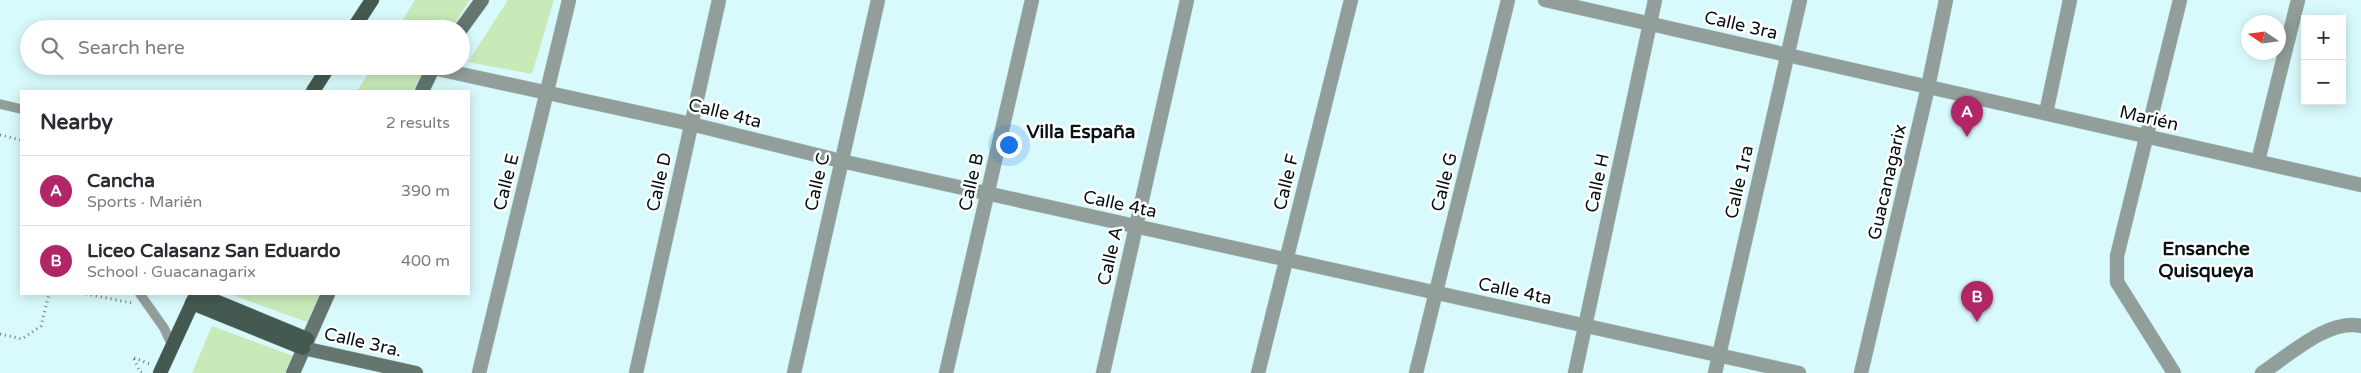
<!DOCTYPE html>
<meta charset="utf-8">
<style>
:root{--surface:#fff;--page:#f2f2f3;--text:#2b2b33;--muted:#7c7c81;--line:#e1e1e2;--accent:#b02667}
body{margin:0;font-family:"Varela Round",sans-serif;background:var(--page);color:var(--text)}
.controls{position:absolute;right:15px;top:15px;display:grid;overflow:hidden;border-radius:0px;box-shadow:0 2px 12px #0003}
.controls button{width:45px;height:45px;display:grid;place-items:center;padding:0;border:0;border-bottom:1px solid var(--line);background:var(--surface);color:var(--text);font:25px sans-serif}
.compass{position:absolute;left:2241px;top:15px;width:45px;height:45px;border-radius:50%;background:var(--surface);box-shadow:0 2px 12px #0003;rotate:283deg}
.you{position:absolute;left:1008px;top:144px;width:18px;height:18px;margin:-12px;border:4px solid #fff;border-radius:50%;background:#1a73e8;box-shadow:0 0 0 8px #1a73e833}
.badge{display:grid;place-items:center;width:32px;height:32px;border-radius:50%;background:var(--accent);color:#fff;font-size:16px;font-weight:700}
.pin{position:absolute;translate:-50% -41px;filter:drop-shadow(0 1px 2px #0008)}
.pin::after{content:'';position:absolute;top:26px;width:18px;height:15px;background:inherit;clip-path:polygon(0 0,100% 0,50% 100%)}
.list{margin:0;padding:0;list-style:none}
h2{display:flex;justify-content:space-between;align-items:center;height:65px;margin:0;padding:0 20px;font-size:21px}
h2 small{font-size:16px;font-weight:400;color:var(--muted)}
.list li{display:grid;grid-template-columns:32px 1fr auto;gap:15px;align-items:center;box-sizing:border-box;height:70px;padding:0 20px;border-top:1px solid var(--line)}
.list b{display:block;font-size:19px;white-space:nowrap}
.list p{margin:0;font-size:16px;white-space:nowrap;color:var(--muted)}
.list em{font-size:16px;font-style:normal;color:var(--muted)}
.icon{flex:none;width:28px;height:28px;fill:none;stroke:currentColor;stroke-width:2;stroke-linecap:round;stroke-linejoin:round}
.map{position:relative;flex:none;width:2361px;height:373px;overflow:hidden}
.search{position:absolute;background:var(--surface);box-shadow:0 2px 12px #0003;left:20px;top:20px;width:450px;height:55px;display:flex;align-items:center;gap:12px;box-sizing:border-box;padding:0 18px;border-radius:28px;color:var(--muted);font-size:19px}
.panel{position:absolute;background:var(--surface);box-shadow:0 2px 12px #0003;left:20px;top:90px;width:450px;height:205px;border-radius:0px}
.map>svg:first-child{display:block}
.green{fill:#c8eab9}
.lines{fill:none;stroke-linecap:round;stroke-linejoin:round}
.service-casing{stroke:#b7d5d7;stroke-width:10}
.minor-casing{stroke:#b7d5d7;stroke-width:15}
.secondary-casing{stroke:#b7d5d7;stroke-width:15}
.primary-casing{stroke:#b7d5d7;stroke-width:15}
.path{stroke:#697f7f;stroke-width:3;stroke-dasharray:1 4;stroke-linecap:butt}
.service{stroke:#929e99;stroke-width:9}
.minor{stroke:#929e99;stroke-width:14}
.secondary{stroke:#64766e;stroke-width:14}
.primary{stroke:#445950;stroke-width:14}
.labels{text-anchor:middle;stroke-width:5;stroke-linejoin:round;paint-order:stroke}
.street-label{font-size:18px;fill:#071313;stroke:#fff}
.neighbourhood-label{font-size:19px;font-weight:bold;fill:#071313;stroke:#fff}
</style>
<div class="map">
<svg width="2361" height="373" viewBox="0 0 2361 373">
<rect width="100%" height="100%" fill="#d9fafc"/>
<g class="green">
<path d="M415 0H470L451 29H397Z"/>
<path d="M508 0H554L532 74 468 62Z"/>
<path d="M373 66H426L413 91H357Z"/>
<path d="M230 294H320L307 322Z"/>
<path d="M212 326 293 356 285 373H192Z"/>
</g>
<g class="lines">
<g class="service-casing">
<g id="service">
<path d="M0 104 21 109"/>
<path d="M140 294 164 328 172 345"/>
</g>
</g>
<g class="minor-casing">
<g id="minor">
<path d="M1545 0 2361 185"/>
<path d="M433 68 691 124 841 161 1799 373"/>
<path d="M2046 113 2070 0"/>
<path d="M2258 161 2298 0"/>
<path d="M479 373 569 0"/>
<path d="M636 373 719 0"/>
<path d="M794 373 878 0"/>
<path d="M946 373 1032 0"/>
<path d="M1103 373 1187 0"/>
<path d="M1258 373 1351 0"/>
<path d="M1416 373 1508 0"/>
<path d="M1575 373 1655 0"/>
<path d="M1715 373 1800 0"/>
<path d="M1861 373 1928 87 1946 0"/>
<path d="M2174 373 2117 282V256L2180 0"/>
<path d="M2262 373C2288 356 2329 318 2361 326"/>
</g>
</g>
<g class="secondary-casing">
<g id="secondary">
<path d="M461 29 482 0"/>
<path d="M422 91 434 66"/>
<path d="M303 348 416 373"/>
<path d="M293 373 328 294"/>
</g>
</g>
<g class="primary-casing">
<g id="primary">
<path d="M353 29 372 0"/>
<path d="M313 91 329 66"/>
<path d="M198 294 307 339"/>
<path d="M192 303 303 348"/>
<path d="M160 373 195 297"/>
</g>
</g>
<g class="path">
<path d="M0 135 21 140"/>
<path d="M86 294 132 303"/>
<path d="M0 334 22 339 41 326 49 294"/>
<path d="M134 358 150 364"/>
<path d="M134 359 140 372 143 373"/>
</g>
<use href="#service" class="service"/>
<use href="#minor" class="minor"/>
<use href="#secondary" class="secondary"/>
<use href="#primary" class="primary"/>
</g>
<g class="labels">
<g class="street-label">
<text transform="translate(1741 25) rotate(13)" y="6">Calle 3ra</text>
<text transform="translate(725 113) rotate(14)" y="6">Calle 4ta</text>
<text transform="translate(2149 118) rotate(13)" y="6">Marién</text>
<text transform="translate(506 182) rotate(-76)" y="6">Calle E</text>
<text transform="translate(659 182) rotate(-77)" y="6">Calle D</text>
<text transform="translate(817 182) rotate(-77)" y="6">Calle C</text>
<text transform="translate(971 182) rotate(-77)" y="6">Calle B</text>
<text transform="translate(1286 182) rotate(-76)" y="6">Calle F</text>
<text transform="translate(1444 182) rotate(-76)" y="6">Calle G</text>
<text transform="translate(1739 182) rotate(-77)" y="6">Calle 1ra</text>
<text transform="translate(1887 182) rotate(-77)" y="6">Guacanagarix</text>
<text transform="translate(1597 183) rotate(-78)" y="6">Calle H</text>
<text transform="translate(1120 204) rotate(12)" y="6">Calle 4ta</text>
<text transform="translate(1110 256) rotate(-77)" y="6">Calle A</text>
<text transform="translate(1515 291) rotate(12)" y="6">Calle 4ta</text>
<text transform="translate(363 342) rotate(13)" y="6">Calle 3ra.</text>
</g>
<g class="neighbourhood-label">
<text x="1081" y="138">Villa España</text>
<text x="2206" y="255">Ensanche<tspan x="2206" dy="22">Quisqueya</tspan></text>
</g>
</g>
</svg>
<div class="controls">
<button>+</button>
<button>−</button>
</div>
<svg class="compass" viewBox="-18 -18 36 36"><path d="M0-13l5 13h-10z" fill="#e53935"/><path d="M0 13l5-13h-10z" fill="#7c7c81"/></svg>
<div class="you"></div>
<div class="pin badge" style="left:1967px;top:137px">A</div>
<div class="pin badge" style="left:1977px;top:322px">B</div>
<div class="search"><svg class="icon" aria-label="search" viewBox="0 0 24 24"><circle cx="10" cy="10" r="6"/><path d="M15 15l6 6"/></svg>Search here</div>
<section class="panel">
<h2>Nearby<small>2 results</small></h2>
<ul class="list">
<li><span class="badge">A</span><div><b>Cancha</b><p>Sports · Marién</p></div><em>390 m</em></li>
<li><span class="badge">B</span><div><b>Liceo Calasanz San Eduardo</b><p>School · Guacanagarix</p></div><em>400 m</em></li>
</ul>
</section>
</div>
